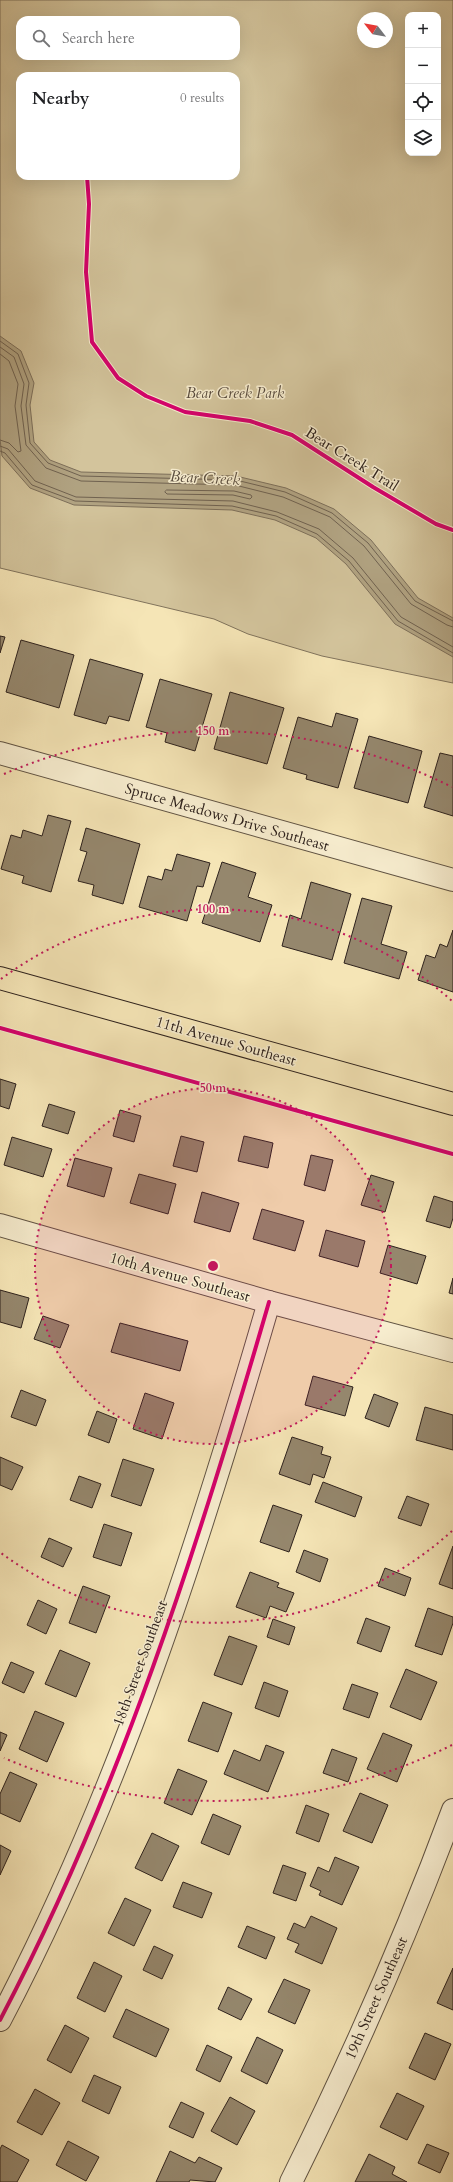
<!DOCTYPE html>
<meta charset="utf-8">
<style>
:root{--surface:#fff;--page:#f2f2f2;--text:#202124;--muted:#757577;--line:#e0e0e0}
body{margin:0;font-family:Cardo,serif;background:var(--page);color:var(--text)}
.controls{position:absolute;right:12px;top:12px;display:grid;overflow:hidden;border-radius:8px;box-shadow:0 4px 16px #0002}
.controls button{width:36px;height:36px;display:grid;place-items:center;padding:0;border:0;border-bottom:1px solid var(--line);background:var(--surface);color:var(--text);font:20px sans-serif}
.compass{position:absolute;left:357px;top:12px;width:36px;height:36px;border-radius:50%;background:var(--surface);box-shadow:0 4px 16px #0002;rotate:301deg}
.list{margin:0;padding:0;list-style:none}
h2{display:flex;justify-content:space-between;align-items:center;height:52px;margin:0;padding:0 16px;font-size:17px}
h2 small{font-size:13px;font-weight:400;color:var(--muted)}
.icon{flex:none;width:22px;height:22px;fill:none;stroke:currentColor;stroke-width:2;stroke-linecap:round;stroke-linejoin:round}
.map{position:relative;flex:none;width:453px;height:2182px;overflow:hidden}
.search{position:absolute;background:var(--surface);box-shadow:0 4px 16px #0002;left:16px;top:16px;width:224px;height:44px;display:flex;align-items:center;gap:10px;box-sizing:border-box;padding:0 14px;border-radius:12px;color:var(--muted);font-size:15px}
.panel{position:absolute;background:var(--surface);box-shadow:0 4px 16px #0002;left:16px;top:72px;width:224px;height:108px;border-radius:12px}
.map>svg:first-child{display:block}
.green{fill:#d3c49c;stroke:#80735c;fill-rule:evenodd}
.water{fill:#b1a382;stroke:#7d6f5a}
.lines{fill:none;stroke-linecap:round;stroke-linejoin:round}
.shore{stroke:#706250;stroke-width:1}
.building{fill:#95876d;stroke:#2e221d}
.minor-casing{stroke:#605343;stroke-width:24}
.major-casing{stroke:#2e221d;stroke-width:24}
.minor{stroke:#f8eed0;stroke-width:22}
.major{stroke:#f5e5b6;stroke-width:22}
.cycleway-casing{stroke:#f8eed0;stroke-width:6}
.cycleway{stroke:#d6006c;stroke-width:4}
.ring{fill:none;stroke:#c2185b;stroke-width:2;stroke-dasharray:2 4}
.labels{text-anchor:middle;stroke-width:3;stroke-linejoin:round;paint-order:stroke}
.park-label{font-size:15px;font-style:italic;fill:#574a3d;stroke:#f8eed0}
.street-label{font-size:15px;fill:#2e221d;stroke:#f8eed0}
.water-label{font-size:16px;font-style:italic;fill:#5c4f40;stroke:#f8eed0}
.centre{fill:#c2185b;stroke:#f8eed0;stroke-width:2}
.ring-label{font-size:12px;text-anchor:middle;font-weight:bold;fill:#c2185b;stroke:#f8eed0;stroke-width:3;stroke-linejoin:round;paint-order:stroke}
</style>
<div class="map">
<svg width="453" height="2182" viewBox="0 0 453 2182">
<rect width="100%" height="100%" fill="#f5e5b6"/>
<filter id="stains"><feTurbulence type="fractalNoise" baseFrequency=".005" numOctaves="4"/><feColorMatrix values="0 0 0 0 .2 0 0 0 0 .09 0 0 0 0 .02 0 0 0 .5 -.17"/></filter>
<radialGradient id="worn" r=".72"><stop offset=".6" stop-color="#630" stop-opacity="0"/><stop offset="1" stop-color="#630" stop-opacity=".3"/></radialGradient>
<path class="green" d="M0 0H453V683L322 656 248 634 214 619 0 568ZM408 15H438V153H408ZM363 18H387V42H363ZM20 20H236V56H20ZM20 76H236V176H20Z"/>
<path class="water" d="M0 336 21 351 34 383 30 405 34 442 50 460 81 472 236 476 286 488 334 509 371 540 418 598 453 618V657L395 624 346 564 316 538 275 520 232 510 74 505 30 488 2 456 0 439Z"/>
<g class="lines">
<g class="shore">
<path d="M0 341 18 354 29 383 26 405 30 443 48 463 81 476 236 480 285 492 332 513 368 543 415 601 453 621"/>
<path d="M0 347 14 357 24 384 21 406 26 445 46 468 81 481 235 485 283 497 330 517 364 546 411 604 447 625 453 627"/>
<path d="M0 354 9 361 18 384 15 406 21 451 18 452 9 443 0 440"/>
<path d="M0 446 8 449 35 481 76 497 233 501 277 512 319 529 353 558 401 617 453 647"/>
<path d="M0 451 5 453 32 485 75 501 232 506 276 516 317 534 349 561 398 621 453 653"/>
<path d="M167 490 234 491 251 495 252 497 250 499 233 495 167 494 165 492Z"/>
</g>
</g>
<g class="building">
<path d="M0 636 5 637 0 653Z"/>
<path d="M21 640 74 655 59 708 6 692Z"/>
<path d="M90 659 143 674 129 721 109 716 106 724 74 715Z"/>
<path d="M160 679 212 694 195 751 165 742 167 733 146 727Z"/>
<path d="M230 692 284 708 267 764 214 749Z"/>
<path d="M336 713 358 719 338 788 306 779 307 775 283 768 298 717 332 727Z"/>
<path d="M369 736 422 751 408 803 354 788Z"/>
<path d="M440 753 453 756V816L424 807Z"/>
<path d="M48 815 71 821 51 892 22 883 24 876 1 869 11 835 21 838 23 830 42 836Z"/>
<path d="M86 828 140 844 123 904 92 895 94 885 78 881 87 852 80 850Z"/>
<path d="M177 854 210 863 203 887 197 886 187 921 139 907 148 876 162 880 165 869 172 871Z"/>
<path d="M222 862 256 873 248 897 272 905 260 942 202 923Z"/>
<path d="M311 882 351 894 332 960 282 946 290 915 301 919Z"/>
<path d="M362 898 392 906 381 944 407 952 399 979 344 963Z"/>
<path d="M453 930V992L418 980 426 955 435 958 440 944 447 947Z"/>
<path d="M0 1079 16 1084 9 1109 0 1106Z"/>
<path d="M49 1104 75 1112 68 1134 42 1126Z"/>
<path d="M120 1110 141 1116 134 1142 113 1136Z"/>
<path d="M181 1136 204 1142 197 1172 173 1166Z"/>
<path d="M244 1136 273 1143 268 1168 238 1161Z"/>
<path d="M12 1137 52 1149 43 1177 4 1165Z"/>
<path d="M311 1155 333 1160 325 1191 304 1185Z"/>
<path d="M75 1158 112 1168 104 1197 67 1186Z"/>
<path d="M139 1174 176 1184 168 1214 130 1203Z"/>
<path d="M371 1175 394 1182 385 1212 361 1205Z"/>
<path d="M202 1192 239 1203 230 1232 194 1222Z"/>
<path d="M434 1196 453 1202V1218L450 1228 426 1221Z"/>
<path d="M262 1209 304 1221 295 1251 253 1239Z"/>
<path d="M326 1230 365 1241 358 1267 319 1256Z"/>
<path d="M388 1245 426 1256 417 1284 380 1273Z"/>
<path d="M453 1278V1294L449 1293Z"/>
<path d="M0 1290 29 1298 21 1328 0 1322Z"/>
<path d="M43 1316 69 1325 60 1348 34 1339Z"/>
<path d="M120 1323 188 1341 180 1371 111 1352Z"/>
<path d="M313 1376 353 1387 345 1416 305 1405Z"/>
<path d="M21 1390 46 1400 36 1426 11 1417Z"/>
<path d="M145 1393 174 1403 162 1439 133 1429Z"/>
<path d="M374 1394 398 1403 389 1427 365 1418Z"/>
<path d="M425 1407 453 1415V1450L416 1440Z"/>
<path d="M97 1411 117 1419 109 1443 88 1435Z"/>
<path d="M292 1437 323 1447 321 1454 331 1457 324 1478 313 1474 310 1485 279 1474Z"/>
<path d="M0 1457 23 1467 12 1490 0 1485Z"/>
<path d="M123 1459 154 1469 141 1506 111 1496Z"/>
<path d="M79 1476 101 1484 92 1508 70 1500Z"/>
<path d="M323 1482 362 1497 355 1517 315 1502Z"/>
<path d="M407 1496 429 1504 421 1526 398 1518Z"/>
<path d="M273 1505 302 1515 289 1552 260 1542Z"/>
<path d="M104 1524 132 1533 121 1566 93 1557Z"/>
<path d="M49 1538 72 1548 63 1567 41 1557Z"/>
<path d="M453 1546V1589L439 1584Z"/>
<path d="M304 1550 328 1559 320 1582 296 1572Z"/>
<path d="M385 1568 411 1578 405 1596 378 1586Z"/>
<path d="M250 1572 279 1583 277 1587 294 1593 286 1612 270 1606 266 1618 236 1607Z"/>
<path d="M83 1586 110 1596 96 1633 69 1623Z"/>
<path d="M38 1600 57 1609 46 1634 27 1625Z"/>
<path d="M428 1608 453 1617V1623L442 1655 415 1646Z"/>
<path d="M366 1618 390 1627 381 1652 357 1643Z"/>
<path d="M273 1619 295 1627 289 1645 267 1637Z"/>
<path d="M229 1636 257 1646 242 1685 214 1675Z"/>
<path d="M60 1650 90 1663 76 1697 45 1684Z"/>
<path d="M11 1662 34 1672 24 1693 2 1683Z"/>
<path d="M406 1669 437 1682 421 1720 390 1707Z"/>
<path d="M264 1682 288 1691 279 1717 255 1708Z"/>
<path d="M352 1684 378 1693 369 1718 343 1709Z"/>
<path d="M203 1702 232 1713 218 1752 188 1741Z"/>
<path d="M35 1711 64 1723 47 1762 19 1749Z"/>
<path d="M0 1732 7 1735 0 1751Z"/>
<path d="M383 1733 412 1745 397 1782 367 1769Z"/>
<path d="M266 1745 284 1752 268 1792 224 1774 234 1750 260 1761Z"/>
<path d="M332 1749 357 1758 348 1782 323 1773Z"/>
<path d="M178 1769 207 1781 192 1815 164 1803Z"/>
<path d="M10 1772 37 1784 20 1822 0 1813V1794Z"/>
<path d="M360 1793 388 1805 372 1843 343 1831Z"/>
<path d="M306 1805 329 1814 319 1842 296 1833Z"/>
<path d="M213 1814 241 1826 229 1855 201 1843Z"/>
<path d="M152 1833 179 1846 162 1881 135 1868Z"/>
<path d="M0 1845 11 1851 0 1875Z"/>
<path d="M335 1857 359 1867 342 1905 319 1895 321 1891 310 1886 318 1867 329 1872Z"/>
<path d="M283 1865 306 1873 296 1901 273 1893Z"/>
<path d="M183 1882 212 1893 202 1918 173 1907Z"/>
<path d="M125 1898 151 1910 134 1946 108 1933Z"/>
<path d="M311 1916 337 1928 322 1964 295 1952 299 1944 287 1939 294 1923 305 1928Z"/>
<path d="M247 1926 275 1937 266 1959 238 1947Z"/>
<path d="M154 1946 173 1955 162 1979 143 1970Z"/>
<path d="M94 1962 122 1976 105 2012 77 1998Z"/>
<path d="M453 1968V2010L437 2003Z"/>
<path d="M284 1979 310 1990 295 2024 268 2012Z"/>
<path d="M228 1987 252 1999 241 2020 218 2009Z"/>
<path d="M126 2009 169 2029 156 2057 113 2037Z"/>
<path d="M65 2025 89 2038 71 2073 47 2060Z"/>
<path d="M425 2033 451 2044 435 2080 409 2068Z"/>
<path d="M257 2037 283 2050 267 2084 241 2071Z"/>
<path d="M207 2045 232 2057 220 2082 196 2070Z"/>
<path d="M94 2075 121 2087 109 2114 82 2101Z"/>
<path d="M35 2089 60 2103 42 2135 17 2122Z"/>
<path d="M397 2093 424 2106 407 2140 380 2127Z"/>
<path d="M230 2097 255 2111 237 2145 211 2131Z"/>
<path d="M181 2102 204 2113 193 2138 169 2127Z"/>
<path d="M68 2141 99 2157 86 2181 56 2165Z"/>
<path d="M427 2144 449 2153 440 2173 418 2163Z"/>
<path d="M2 2145 29 2160 17 2182H0V2149Z"/>
<path d="M170 2151 195 2163 199 2157 222 2168 215 2182 190 2180 189 2182H156Z"/>
<path d="M369 2154 395 2167 392 2174 407 2182H355Z"/>
</g>
<g class="lines">
<g class="minor-casing">
<g id="minor">
<path d="M0 753 453 880"/>
<path d="M0 1225 269 1302 453 1351"/>
<path d="M0 2020C119 1794 198 1547 269 1302"/>
<path d="M291 2182C351 2061 406 1937 453 1810"/>
</g>
</g>
<g class="major-casing">
<path id="major" d="M0 978 453 1104"/>
</g>
<use href="#minor" class="minor"/>
<use href="#major" class="major"/>
<g class="cycleway-casing">
<g id="cycleway">
<path d="M87 176 89 204 86 272 92 342 118 378 146 396 185 412 250 421 292 435 373 487 436 524 453 530"/>
<path d="M0 1028 453 1154"/>
<path d="M0 2020C119 1794 198 1547 269 1302"/>
</g>
</g>
<use href="#cycleway" class="cycleway"/>
</g>
<circle cx="213" cy="1266" r="178" fill="#c2185b" fill-opacity=".12"/>
<g class="ring">
<circle cx="213" cy="1266" r="178"/>
<path d="M452 1531A357 357 0 0 1 1 1553M1 979A357 357 0 0 1 452 1001"/>
<path d="M452 1745A535 535 0 0 1 4 1758M4 774A535 535 0 0 1 452 787"/>
</g>
<g class="labels">
<g class="park-label">
<text x="235" y="398">Bear Creek Park</text>
</g>
<g class="street-label">
<text transform="translate(352 459) rotate(32)" y="5">Bear Creek Trail</text>
<text transform="translate(227 817) rotate(16)" y="5">Spruce Meadows Drive Southeast</text>
<text transform="translate(226 1041) rotate(16)" y="5">11th Avenue Southeast</text>
<text transform="translate(180 1277) rotate(16)" y="5">10th Avenue Southeast</text>
<text transform="translate(140 1663) rotate(-70)" y="5">18th Street Southeast</text>
<text transform="translate(376 1998) rotate(-66)" y="5">19th Street Southeast</text>
</g>
<g class="water-label">
<text transform="translate(205 477) rotate(3)" y="6">Bear Creek</text>
</g>
</g>
<circle cx="213" cy="1266" r="6" class="centre"/>
<g class="ring-label">
<text x="213" y="735">150 m</text>
<text x="213" y="913">100 m</text>
<text x="213" y="1092">50 m</text>
</g>
<rect width="100%" height="100%" filter="url(#stains)"/>
<rect width="100%" height="100%" fill="url(#worn)"/>
</svg>
<div class="controls">
<button>+</button>
<button>−</button>
<button><svg class="icon" aria-label="locate" viewBox="0 0 24 24"><circle cx="12" cy="12" r="6"/><path d="M12 2v4M12 18v4M2 12h4M18 12h4"/></svg></button>
<button><svg class="icon" aria-label="layers" viewBox="0 0 24 24"><path d="M12 4l9 5-9 5-9-5zM3 14l9 5 9-5"/></svg></button>
</div>
<svg class="compass" viewBox="-18 -18 36 36"><path d="M0-13l5 13h-10z" fill="#e53935"/><path d="M0 13l5-13h-10z" fill="#757577"/></svg>
<div class="search"><svg class="icon" aria-label="search" viewBox="0 0 24 24"><circle cx="10" cy="10" r="6"/><path d="M15 15l6 6"/></svg>Search here</div>
<section class="panel">
<h2>Nearby<small>0 results</small></h2>
<ul class="list">
</ul>
</section>
</div>
